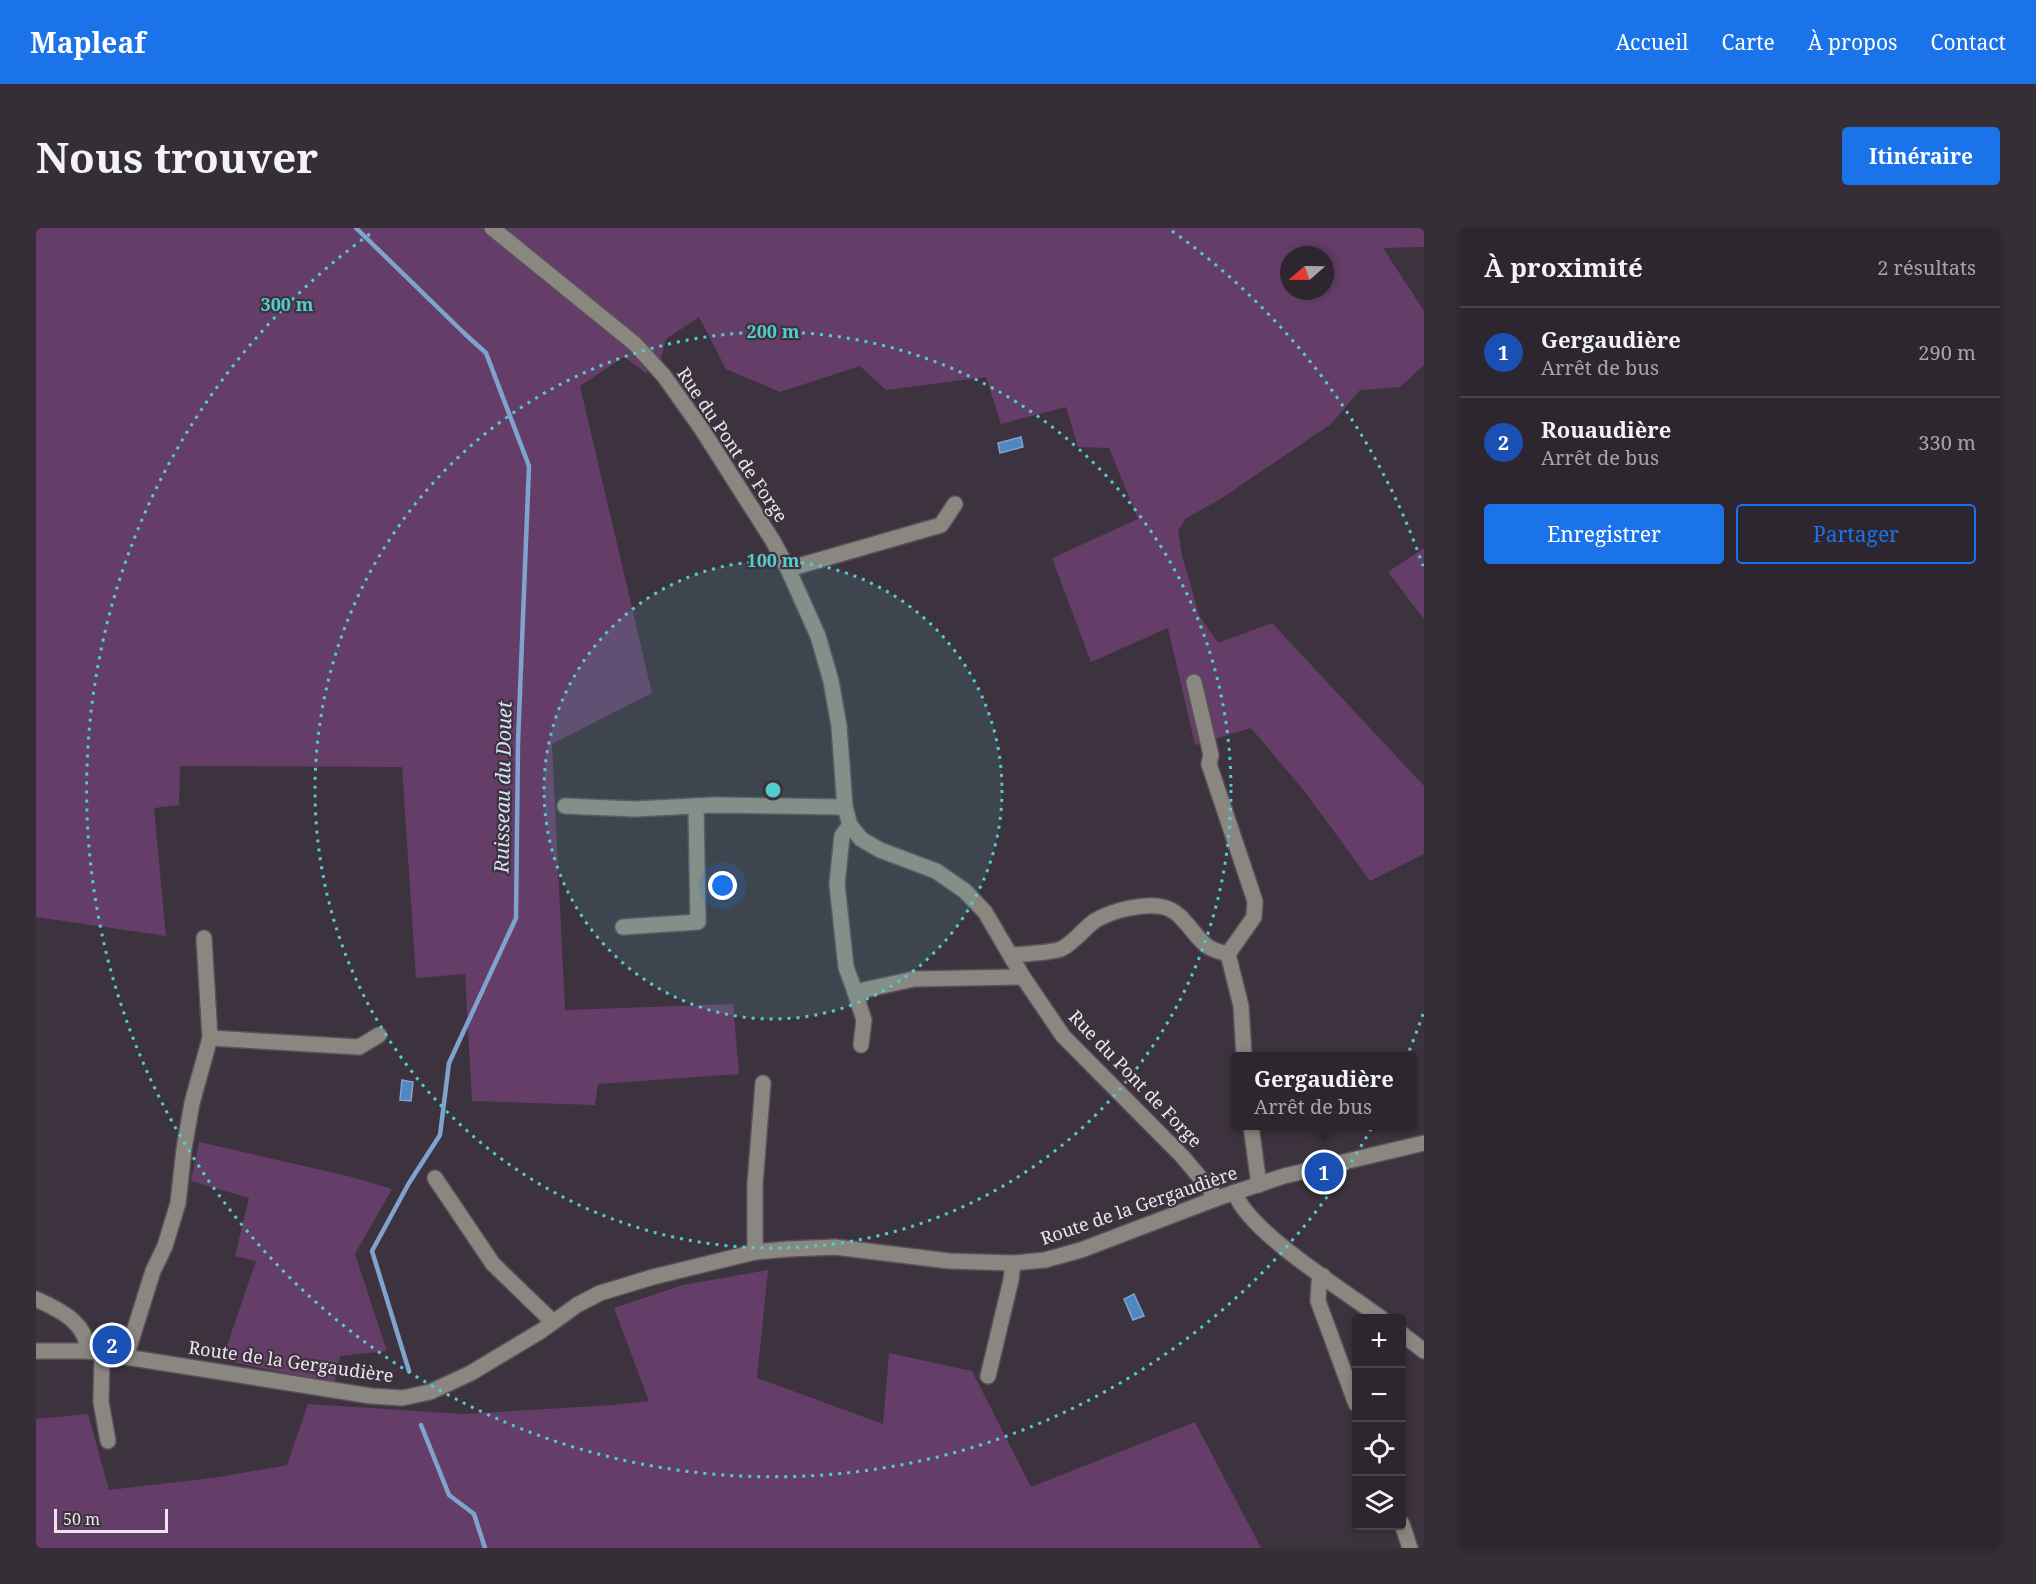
<!DOCTYPE html>
<html lang="fr">
<meta charset="utf-8">
<style>
:root{--surface:#2e262e;--page:#362e36;--text:#f1f3f6;--muted:#a7a5aa;--line:#49434a;--accent:#1a73e8}
body{margin:0;font-family:"Noto Serif",serif;background:var(--page);color:var(--text)}
.controls{position:absolute;right:18px;bottom:18px;display:grid;overflow:hidden;border-radius:6px;box-shadow:0 3px 9px #0003}
.controls button{width:54px;height:54px;display:grid;place-items:center;padding:0;border:0;border-bottom:2px solid var(--line);background:var(--surface);color:var(--text);font:30px sans-serif}
.compass{position:absolute;left:1244px;top:18px;width:54px;height:54px;border-radius:50%;background:var(--surface);box-shadow:0 3px 9px #0003;rotate:250deg}
.scale{position:absolute;left:18px;bottom:15px;width:114px;box-sizing:border-box;padding-left:6px;border:3px solid #ece5ec;border-top:0;font-size:16px;line-height:21px;white-space:nowrap;color:#ece5ec;-webkit-text-stroke:4px #3d333e;paint-order:stroke}
.you{position:absolute;left:687px;top:658px;width:21px;height:21px;margin:-15px;border:4px solid #fff;border-radius:50%;background:#1a73e8;box-shadow:0 0 0 9px #1a73e833}
.badge{display:grid;place-items:center;width:39px;height:39px;border-radius:50%;background:var(--accent);color:#fff;font-size:20px;font-weight:700}
.pin{position:absolute;translate:-50% -50%;border:3px solid #fff;box-shadow:0 2px 6px #0006}
.popup{position:absolute;left:1195px;top:824px;width:186px;height:78px;box-sizing:border-box;display:grid;place-content:center;border-radius:6px;background:var(--surface);filter:drop-shadow(0 2px 4px #0005);font-size:20px;white-space:nowrap;color:var(--muted)}
.popup b{font-size:22px;color:var(--text)}
.popup::after{content:'';position:absolute;left:50%;top:100%;margin-left:-12px;border:12px solid transparent;border-top-color:var(--surface)}
.list{margin:0;padding:0;list-style:none}
h2{display:flex;justify-content:space-between;align-items:center;height:78px;margin:0;padding:0 24px;font-size:26px}
h2 small{font-size:20px;font-weight:400;color:var(--muted)}
.list li{display:grid;grid-template-columns:39px 1fr auto;gap:18px;align-items:center;box-sizing:border-box;height:90px;padding:0 24px;border-top:2px solid var(--line)}
.list b{display:block;font-size:22px;white-space:nowrap}
.list p{margin:0;font-size:20px;white-space:nowrap;color:var(--muted)}
.list em{font-size:20px;font-style:normal;color:var(--muted)}
.actions{display:flex;gap:12px;padding:18px 24px}
.actions a{flex:1;padding:14px 0;border:2px solid var(--accent);border-radius:6px;text-align:center;font-size:21px;color:var(--accent)}
.actions .main{background:var(--accent);color:#fff}
.icon{flex:none;width:33px;height:33px;fill:none;stroke:currentColor;stroke-width:2;stroke-linecap:round;stroke-linejoin:round}
.map{position:relative;flex:none;width:1388px;height:1320px;overflow:hidden;border-radius:6px}
header{display:flex;align-items:center;gap:36px;box-sizing:border-box;height:84px;padding:0 30px;background:var(--accent);color:#fff}
header strong{font-size:28px}
nav{display:flex;gap:33px;margin-inline-start:auto;font-size:21px}
.intro{display:flex;align-items:center;justify-content:space-between;box-sizing:border-box;height:144px;padding:0 36px}
h1{margin:0;font-size:42px}
.button{padding:15px 27px;border-radius:6px;background:var(--accent);color:#fff;font-size:21px;font-weight:700}
main{display:flex;gap:36px;padding:0 36px}
aside{flex:1;background:var(--surface);border-radius:6px;box-shadow:0 3px 9px #0003}
.map>svg:first-child{display:block}
.green{fill:#643e68;fill-rule:evenodd}
.water{fill:#5087c1;stroke:#7fa3ce;stroke-width:1.5}
.lines{fill:none;stroke-linecap:round;stroke-linejoin:round}
.stream{stroke:#7fa3ce;stroke-width:4.5}
.minor-casing{stroke:#594f5a;stroke-width:18}
.minor{stroke:#8a8780;stroke-width:15}
.ring{fill:none;stroke:#52cdcd;stroke-width:3;stroke-dasharray:3 6}
.labels{text-anchor:middle;stroke-width:4.5;stroke-linejoin:round;paint-order:stroke}
.street-label{font-size:18px;fill:#ece5ec;stroke:#3d333e}
.water-label{font-size:20px;font-style:italic;fill:#d4e3f3;stroke:#3d333e}
.centre{fill:#52cdcd;stroke:#3d333e;stroke-width:3}
.ring-label{font-size:18px;text-anchor:middle;font-weight:bold;fill:#52cdcd;stroke:#3d333e;stroke-width:4.5;stroke-linejoin:round;paint-order:stroke}
</style>
<header>
<strong>Mapleaf</strong>
<nav><a>Accueil</a><a>Carte</a><a>À propos</a><a>Contact</a></nav>
</header>
<div class="intro"><h1>Nous trouver</h1><a class="button">Itinéraire</a></div>
<main>
<div class="map">
<svg width="1388" height="1320" viewBox="0 0 1388 1320">
<rect width="100%" height="100%" fill="#3d333e"/>
<g class="green">
<path d="M0 0H1388V19L1347 20 1388 83V137L1364 159 1324 162 1295 196 1183 272 1150 290 1142 303 1146 327 1163 387 1182 415 1236 395 1388 558V626L1334 653 1270 565 1215 500 1159 517 1132 400 1055 434 1016 330 1102 291 1073 220 1042 219 1030 179 965 196 950 149 850 162 824 138 744 164 690 141 663 89 630 111 624 135 610 145 588 129 544 158 616 465 516 516 529 782 697 776 703 846 562 856 559 877 436 873 429 746 380 750 366 539 144 538 143 577 118 580 130 708 0 689ZM1253 27H1289V63H1253Z"/>
<path d="M1388 320V391L1352 344Z"/>
<path d="M163 914 316 949 356 961 319 1026 351 1123 304 1128 298 1155 186 1132 220 1033 199 1028 213 970 155 953Z"/>
<path d="M732 1042 721 1150 847 1196 853 1125 936 1143 995 1259 1159 1194 1225 1320H0V1191L52 1186 73 1262 184 1249 251 1237 272 1176 426 1186 577 1177 613 1173 578 1080 647 1057Z"/>
</g>
<g class="water">
<path d="M985 209 987 219 964 225 962 215Z"/>
<path d="M366 852 377 854 375 873 364 872Z"/>
<path d="M1098 1066 1108 1088 1097 1092 1088 1071Z"/>
</g>
<g class="lines">
<g class="stream">
<path d="M320 0 429 106 450 125 493 238 482 514 480 690 413 835 404 907 373 955 336 1023 373 1143"/>
<path d="M385 1197 413 1267 438 1286 449 1320"/>
</g>
<g class="minor-casing">
<g id="minor">
<path d="M456 0 599 116 628 148 665 200 737 313 752 341 782 408 795 453 803 498 809 579 814 597 825 611 844 622 900 643 929 663 949 684 987 749 1027 808 1146 928 1177 965 1179 971"/>
<path d="M752 341 905 297 919 276"/>
<path d="M1158 454 1175 527 1173 536 1219 673 1218 689 1192 726 1205 778 1208 828"/>
<path d="M529 578 599 581 678 577 809 579"/>
<path d="M814 597 806 608 801 656 810 739 819 764 878 751 987 749"/>
<path d="M587 699 662 694 660 578"/>
<path d="M975 727C987 726 1014 725 1025 721 1038 715 1050 698 1060 692 1078 682 1107 675 1127 679 1147 683 1156 707 1171 718 1176 722 1185 724 1192 726"/>
<path d="M819 764 828 792 825 817"/>
<path d="M174 810 323 819 343 807"/>
<path d="M1215 898 1223 957"/>
<path d="M399 950 457 1036 517 1094"/>
<path d="M1199 964C1209 1002 1312 1065 1345 1090"/>
<path d="M719 1024V956L727 855"/>
<path d="M1287 1048 1283 1055 1282 1073 1320 1176"/>
<path d="M0 1071C24 1082 50 1094 52 1123"/>
<path d="M1366 1106 1388 1123"/>
<path d="M0 1123H52L335 1168 366 1170 394 1164 435 1145 505 1103 541 1077 564 1065 617 1049 719 1024 753 1021 799 1019 913 1033 977 1035 1009 1032 1045 1022 1179 971 1248 948 1388 915"/>
<path d="M66 1126 65 1174 72 1213"/>
<path d="M90 1129 117 1043 129 1018 142 975 148 921 156 875 174 810 168 710"/>
<path d="M952 1148 975 1052 977 1035"/>
<path d="M1366 1296 1374 1320"/>
</g>
</g>
<use href="#minor" class="minor"/>
</g>
<circle cx="737" cy="562" r="229" fill="#52cdcd" fill-opacity=".12"/>
<g class="ring">
<circle cx="737" cy="562" r="229"/>
<circle cx="737" cy="562" r="458"/>
<path d="M1387 786A687 687 0 1 1 338 3M1136 3A687 687 0 0 1 1387 338"/>
</g>
<g class="labels">
<g class="street-label">
<text transform="translate(696 217) rotate(56)" y="6">Rue du Pont de Forge</text>
<text transform="translate(1099 851) rotate(46)" y="6">Rue du Pont de Forge</text>
<text transform="translate(1103 978) rotate(-19)" y="6">Route de la Gergaudière</text>
<text transform="translate(255 1134) rotate(8)" y="6">Route de la Gergaudière</text>
</g>
<g class="water-label">
<text transform="translate(467 559) rotate(-89)" y="7">Ruisseau du Douet</text>
</g>
</g>
<circle cx="737" cy="562" r="9" class="centre"/>
<g class="ring-label">
<text x="251" y="83">300 m</text>
<text x="737" y="110">200 m</text>
<text x="737" y="339">100 m</text>
</g>
</svg>
<div class="controls">
<button>+</button>
<button>−</button>
<button><svg class="icon" aria-label="locate" viewBox="0 0 24 24"><circle cx="12" cy="12" r="6"/><path d="M12 2v4M12 18v4M2 12h4M18 12h4"/></svg></button>
<button><svg class="icon" aria-label="layers" viewBox="0 0 24 24"><path d="M12 4l9 5-9 5-9-5zM3 14l9 5 9-5"/></svg></button>
</div>
<svg class="compass" viewBox="-18 -18 36 36"><path d="M0-13l5 13h-10z" fill="#e53935"/><path d="M0 13l5-13h-10z" fill="#a7a5aa"/></svg>
<div class="scale">50 m</div>
<div class="you"></div>
<div class="pin badge" style="left:1288px;top:944px;background:#1a4fb4">1</div>
<div class="popup"><b>Gergaudière</b>Arrêt de bus</div>
<div class="pin badge" style="left:76px;top:1117px;background:#1a4fb4">2</div>
</div>
<aside>
<h2>À proximité<small>2 résultats</small></h2>
<ul class="list">
<li><span class="badge" style="background:#1a4fb4">1</span><div><b>Gergaudière</b><p>Arrêt de bus</p></div><em>290 m</em></li>
<li><span class="badge" style="background:#1a4fb4">2</span><div><b>Rouaudière</b><p>Arrêt de bus</p></div><em>330 m</em></li>
</ul>
<div class="actions"><a class="main">Enregistrer</a><a>Partager</a></div>
</aside>
</main>
